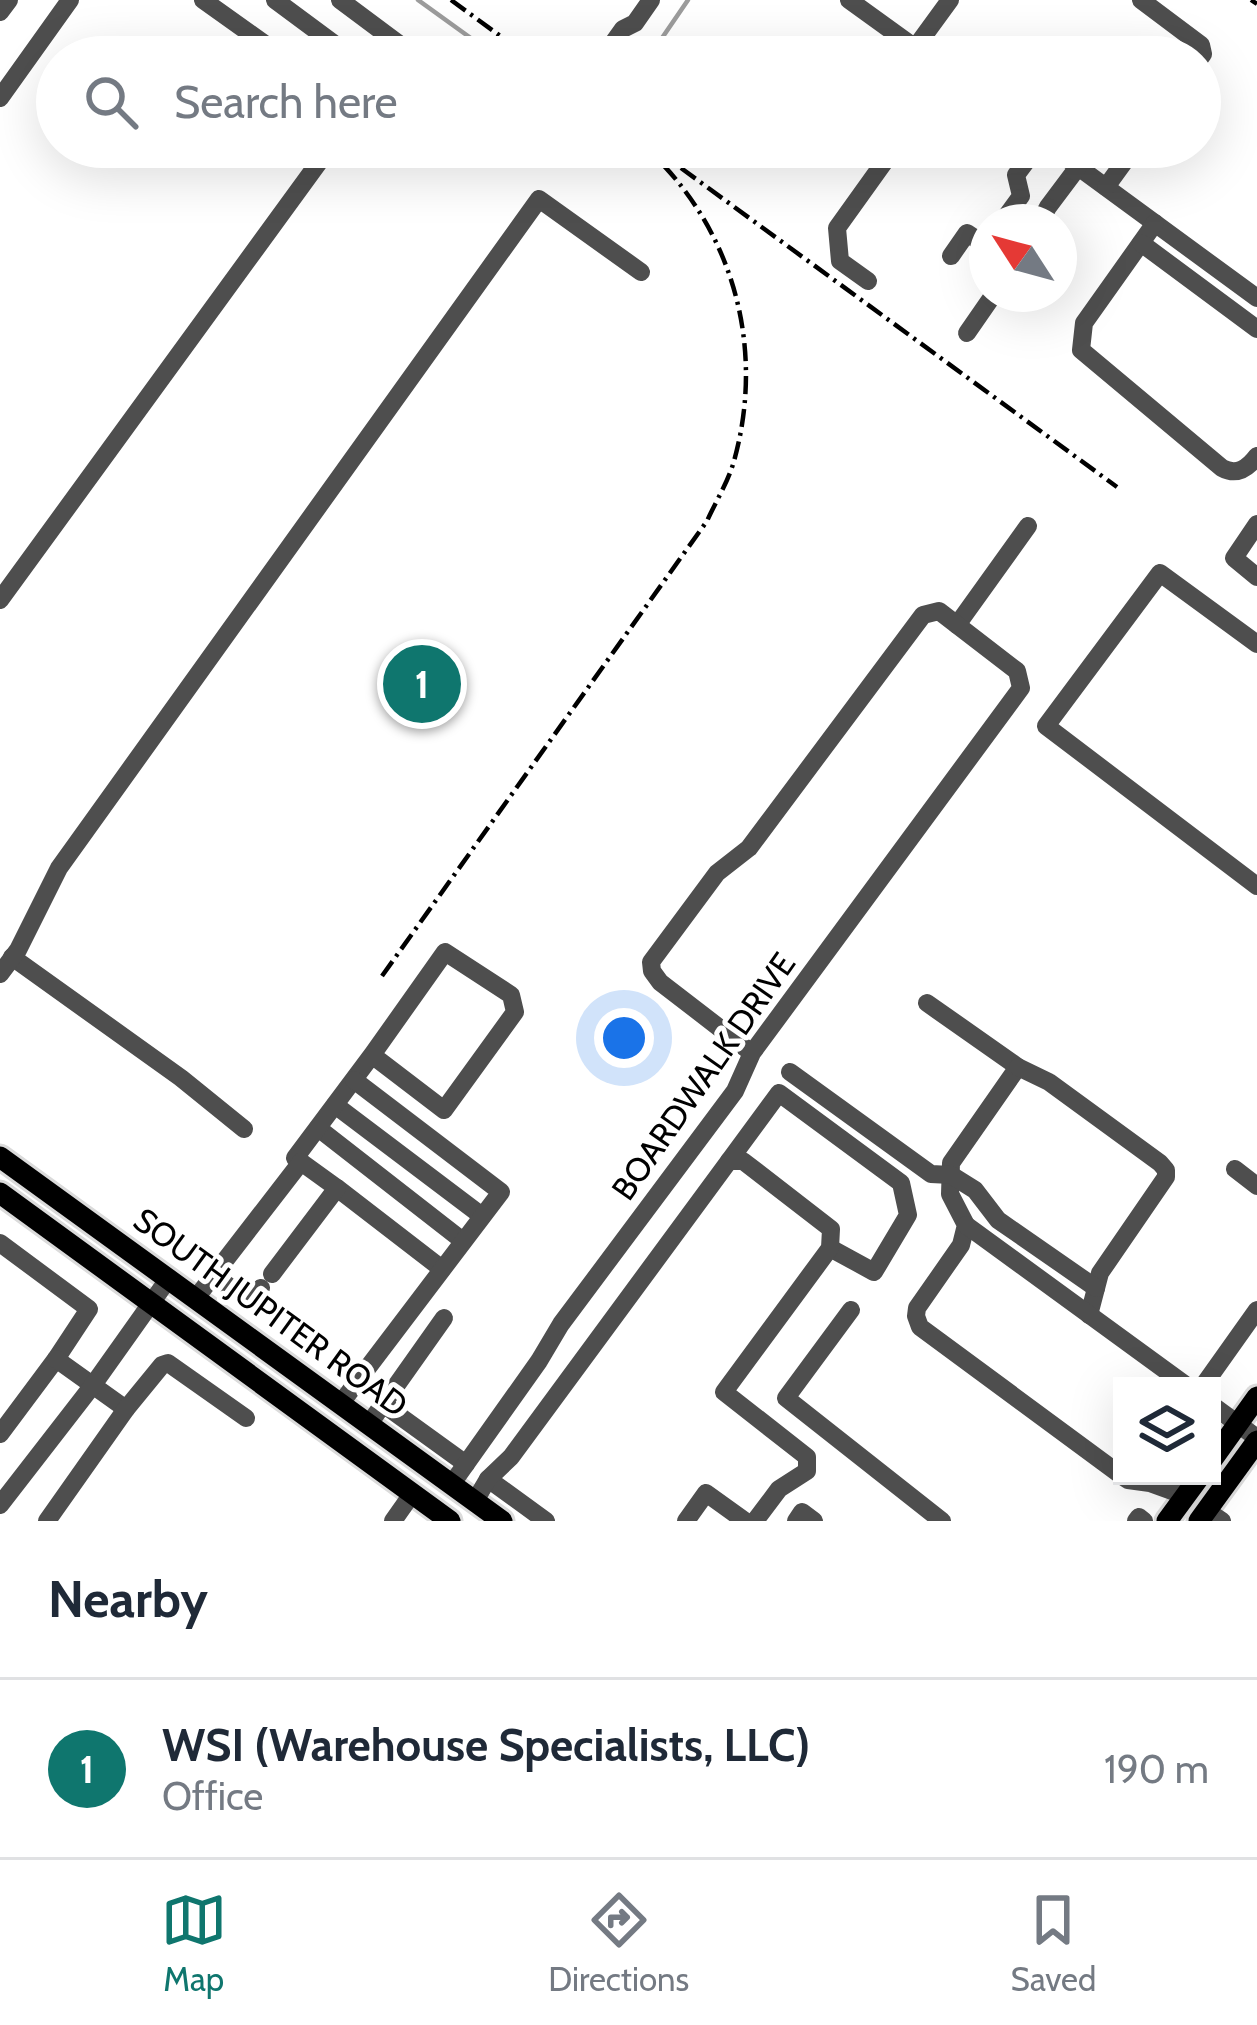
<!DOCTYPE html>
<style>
:root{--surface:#fff;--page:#f2f2f3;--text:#1f2937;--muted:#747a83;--line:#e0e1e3;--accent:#0f766e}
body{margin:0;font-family:Cabin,sans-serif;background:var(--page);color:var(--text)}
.controls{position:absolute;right:36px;bottom:36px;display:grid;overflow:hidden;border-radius:0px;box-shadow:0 12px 48px #0002}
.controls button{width:108px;height:108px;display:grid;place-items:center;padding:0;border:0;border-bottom:3px solid var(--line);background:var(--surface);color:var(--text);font:60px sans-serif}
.compass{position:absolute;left:969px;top:204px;width:108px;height:108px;border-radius:50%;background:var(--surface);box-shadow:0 12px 48px #0002;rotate:306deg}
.you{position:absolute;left:624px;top:1038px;width:42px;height:42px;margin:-30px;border:9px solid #fff;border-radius:50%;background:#1a73e8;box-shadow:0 0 0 18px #1a73e833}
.badge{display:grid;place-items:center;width:78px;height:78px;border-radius:50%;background:var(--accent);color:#fff;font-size:39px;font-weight:700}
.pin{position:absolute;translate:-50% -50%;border:6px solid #fff;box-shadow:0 3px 12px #0006}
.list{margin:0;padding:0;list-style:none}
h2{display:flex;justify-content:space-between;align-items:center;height:156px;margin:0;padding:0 48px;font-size:51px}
h2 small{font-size:39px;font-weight:400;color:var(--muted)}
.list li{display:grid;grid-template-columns:78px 1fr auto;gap:36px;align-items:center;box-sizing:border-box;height:180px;padding:0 48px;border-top:3px solid var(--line)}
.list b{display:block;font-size:45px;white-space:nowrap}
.list p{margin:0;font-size:39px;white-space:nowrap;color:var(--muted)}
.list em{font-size:39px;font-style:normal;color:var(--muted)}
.icon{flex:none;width:66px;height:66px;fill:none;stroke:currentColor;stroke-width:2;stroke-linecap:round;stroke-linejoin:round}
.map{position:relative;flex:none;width:1257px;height:1521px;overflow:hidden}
.search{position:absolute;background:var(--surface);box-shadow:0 12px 48px #0002;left:36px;right:36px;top:36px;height:132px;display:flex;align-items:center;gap:30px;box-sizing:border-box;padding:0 42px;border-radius:66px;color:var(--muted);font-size:45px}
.sheet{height:336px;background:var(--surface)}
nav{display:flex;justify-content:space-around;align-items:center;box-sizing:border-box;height:168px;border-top:3px solid var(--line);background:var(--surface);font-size:33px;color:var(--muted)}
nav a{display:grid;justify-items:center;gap:6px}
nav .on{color:var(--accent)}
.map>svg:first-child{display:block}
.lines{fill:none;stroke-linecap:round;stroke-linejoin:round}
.stream{stroke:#9c9c9c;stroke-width:4.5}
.major-casing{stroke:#dbdbdb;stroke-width:27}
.minor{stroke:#4e4e4e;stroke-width:18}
.major{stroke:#000;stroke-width:21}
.rail{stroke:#000;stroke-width:4.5;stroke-dasharray:18 6 3 6;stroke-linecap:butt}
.labels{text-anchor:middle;stroke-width:10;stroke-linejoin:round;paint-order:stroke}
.street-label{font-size:33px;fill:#000;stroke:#fff}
</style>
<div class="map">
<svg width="1257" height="1521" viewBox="0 0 1257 1521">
<rect width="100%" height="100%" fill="#fff"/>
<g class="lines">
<g class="stream">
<path d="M418 0 497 57"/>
<path d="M649 57 688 0"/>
</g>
<g class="major-casing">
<g id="major">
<path d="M0 1157 502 1521"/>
<path d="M0 1193 450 1521"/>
<path d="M1212 1460 1257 1397"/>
<path d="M1167 1521 1200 1476"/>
<path d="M1199 1521 1257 1441"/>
</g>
</g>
<g class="minor">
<path d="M203 0 283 57"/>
<path d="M275 0 333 43 340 55 338 57"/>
<path d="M340 0 403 47 396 57"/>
<path d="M849 0 928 57"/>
<path d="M1141 0 1201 45 1203 54 1200 58"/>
<path d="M0 12 9 0"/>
<path d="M915 48 950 0"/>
<path d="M603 57 623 29 635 23 651 0"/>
<path d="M0 98 70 0"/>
<path d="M1051 147 1257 298"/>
<path d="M1106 187 1135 147"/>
<path d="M1002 222 1021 196 1016 175 1037 147"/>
<path d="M1040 222 1048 207 1078 167"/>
<path d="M1155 223 1084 323 1081 350 1222 468C1237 476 1248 468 1257 456"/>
<path d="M1141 243 1257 329"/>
<path d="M951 256 967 233 985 245 987 243"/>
<path d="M868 281 840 261 837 228 895 147"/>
<path d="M967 333 994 294"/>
<path d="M1257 524 1234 558 1257 577"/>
<path d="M0 600 330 147"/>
<path d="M957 625 1028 526"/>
<path d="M1257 644 1160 573 1046 726 1257 886"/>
<path d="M12 957 181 1078 244 1129"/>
<path d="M0 974 18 950 59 868 539 199 641 272"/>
<path d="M927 1003 1018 1067 951 1163 950 1194 966 1225 961 1245 917 1308 916 1316 920 1327 1122 1476"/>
<path d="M1018 1067 1049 1082 1160 1163 1166 1170V1177L1100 1273 1089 1315"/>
<path d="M790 1072 931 1174 951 1175 975 1190 998 1220 1096 1288"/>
<path d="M335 1105 482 1216"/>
<path d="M318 1128 463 1241"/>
<path d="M729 1161 779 1093 901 1183 908 1215 874 1272 830 1248"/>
<path d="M301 1162 295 1158 372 1055 444 1110 515 1012 511 995 445 952 372 1055"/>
<path d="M1235 1169 1257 1186"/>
<path d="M337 1188 442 1269"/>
<path d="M966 1225 1187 1386"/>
<path d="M0 1243 89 1309 56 1359 0 1434"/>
<path d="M215 1276 250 1302 261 1288"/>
<path d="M196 1298 301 1162 337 1188 272 1274"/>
<path d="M851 1310 786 1398 942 1521"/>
<path d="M56 1359 126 1409"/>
<path d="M1203 1386 1257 1310"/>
<path d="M341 1403 501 1192 354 1080"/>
<path d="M383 1404 466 1464"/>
<path d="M1212 1405 1257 1438"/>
<path d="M369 1424 444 1318"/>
<path d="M1122 1476 1128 1480 1150 1483 1186 1496"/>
<path d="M488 1479 546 1521"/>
<path d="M451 1485 539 1361 561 1324 735 1091 752 1053 1021 688 1017 671 939 611 923 615 749 848 717 873 651 962 652 971 660 982 752 1053"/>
<path d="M475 1501 488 1479 511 1457 729 1161H743L831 1229 830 1248 724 1392 807 1457V1471L779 1489 755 1521"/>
<path d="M0 1505 93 1385 169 1278"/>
<path d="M1207 1511 1222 1521"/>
<path d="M47 1521 126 1409 162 1365 168 1363 246 1418"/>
<path d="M393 1521 412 1494"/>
<path d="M686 1521 706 1493 745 1521"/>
<path d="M796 1521 802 1512 814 1521"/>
<path d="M1136 1521 1139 1517 1144 1521"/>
</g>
<use href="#major" class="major"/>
<g class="rail">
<path d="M451 0 529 57"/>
<path d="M1251 0 1257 4"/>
<path d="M681 168 1117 487"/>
<path d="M382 976 707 521C716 501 728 482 734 461 766 347 733 227 645 147"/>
</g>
</g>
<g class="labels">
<g class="street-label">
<text transform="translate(703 1076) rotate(-55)" y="12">BOARDWALK DRIVE</text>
<text transform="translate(271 1312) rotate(36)" y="12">SOUTH JUPITER ROAD</text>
</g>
</g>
</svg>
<div class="controls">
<button><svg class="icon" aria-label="layers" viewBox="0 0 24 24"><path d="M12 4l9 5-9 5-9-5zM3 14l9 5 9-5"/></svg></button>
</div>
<svg class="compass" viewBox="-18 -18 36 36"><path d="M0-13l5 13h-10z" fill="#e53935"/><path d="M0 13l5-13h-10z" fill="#747a83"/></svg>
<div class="you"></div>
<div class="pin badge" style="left:422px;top:684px">1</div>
<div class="search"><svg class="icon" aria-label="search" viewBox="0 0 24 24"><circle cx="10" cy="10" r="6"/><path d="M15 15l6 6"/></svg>Search here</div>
</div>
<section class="sheet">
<h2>Nearby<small></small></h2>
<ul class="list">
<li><span class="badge">1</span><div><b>WSI (Warehouse Specialists, LLC)</b><p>Office</p></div><em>190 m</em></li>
</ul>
</section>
<nav>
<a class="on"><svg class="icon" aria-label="map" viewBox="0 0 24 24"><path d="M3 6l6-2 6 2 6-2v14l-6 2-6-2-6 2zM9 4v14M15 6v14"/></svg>Map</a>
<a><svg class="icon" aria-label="directions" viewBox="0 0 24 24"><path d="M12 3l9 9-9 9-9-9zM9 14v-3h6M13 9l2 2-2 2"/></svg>Directions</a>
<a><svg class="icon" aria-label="saved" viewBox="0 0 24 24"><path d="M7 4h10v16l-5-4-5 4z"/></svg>Saved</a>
</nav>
